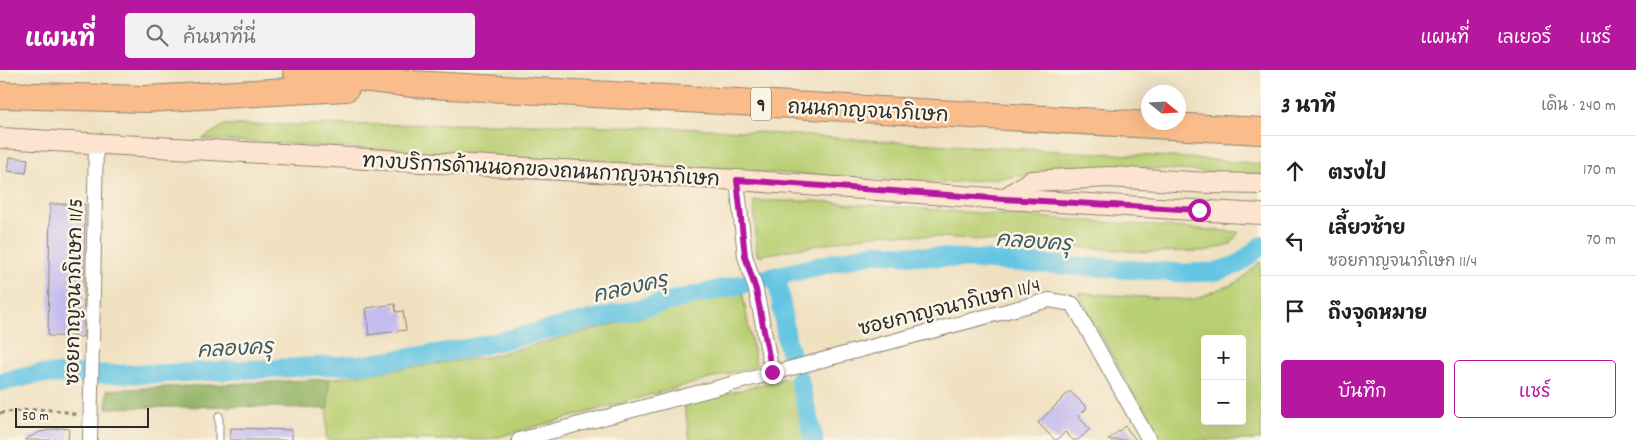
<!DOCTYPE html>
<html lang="th">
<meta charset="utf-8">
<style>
:root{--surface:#fff;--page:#f2f2f2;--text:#202124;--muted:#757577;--line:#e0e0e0;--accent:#b5179e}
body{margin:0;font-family:Dekko,"Playpen Sans Thai",sans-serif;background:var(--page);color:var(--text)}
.controls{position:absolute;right:15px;bottom:15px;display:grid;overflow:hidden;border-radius:5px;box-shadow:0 5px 20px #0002}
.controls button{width:45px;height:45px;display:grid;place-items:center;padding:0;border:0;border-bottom:1px solid var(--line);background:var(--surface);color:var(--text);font:25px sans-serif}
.compass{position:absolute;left:1141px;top:15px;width:45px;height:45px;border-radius:50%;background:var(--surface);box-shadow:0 5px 20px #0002;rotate:108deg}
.scale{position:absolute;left:15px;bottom:12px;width:134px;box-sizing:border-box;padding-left:5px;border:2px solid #2b2b2b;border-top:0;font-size:14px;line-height:18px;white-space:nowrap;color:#2b2b2b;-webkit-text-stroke:4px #fcf5e5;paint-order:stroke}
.stop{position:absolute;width:15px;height:15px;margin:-11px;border:4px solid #b5179e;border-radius:50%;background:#fff}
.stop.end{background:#b5179e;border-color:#fff;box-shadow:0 1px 5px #0008}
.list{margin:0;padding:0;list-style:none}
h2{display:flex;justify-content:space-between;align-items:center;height:65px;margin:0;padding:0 20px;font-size:21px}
h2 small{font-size:16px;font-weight:400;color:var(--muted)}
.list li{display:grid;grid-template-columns:32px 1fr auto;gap:15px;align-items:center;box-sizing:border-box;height:70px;padding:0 20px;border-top:1px solid var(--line)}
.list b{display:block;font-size:19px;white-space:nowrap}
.list p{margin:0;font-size:16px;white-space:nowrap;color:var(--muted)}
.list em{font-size:16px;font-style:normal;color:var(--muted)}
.actions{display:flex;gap:10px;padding:15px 20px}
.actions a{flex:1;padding:11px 0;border:1px solid var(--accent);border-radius:5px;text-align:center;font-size:18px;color:var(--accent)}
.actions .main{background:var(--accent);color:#fff}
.icon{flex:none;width:28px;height:28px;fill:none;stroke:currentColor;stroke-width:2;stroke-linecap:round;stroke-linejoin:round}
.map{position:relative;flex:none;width:1261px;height:370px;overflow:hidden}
header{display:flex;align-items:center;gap:30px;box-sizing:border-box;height:70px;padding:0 25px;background:var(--accent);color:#fff}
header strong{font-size:24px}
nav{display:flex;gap:28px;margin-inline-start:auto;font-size:18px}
.search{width:350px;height:45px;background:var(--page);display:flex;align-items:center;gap:12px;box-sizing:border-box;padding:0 18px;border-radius:5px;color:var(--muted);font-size:19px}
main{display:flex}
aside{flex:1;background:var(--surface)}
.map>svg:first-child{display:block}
.green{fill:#b9cf73;stroke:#727d4f;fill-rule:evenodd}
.forest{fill:#92b265;stroke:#5e6e48}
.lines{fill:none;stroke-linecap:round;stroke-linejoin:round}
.canal{stroke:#64c5e3;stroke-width:19}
.building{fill:#c4bcee}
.lane-casing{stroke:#8d8676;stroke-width:9}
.street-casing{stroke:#8d8676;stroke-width:16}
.secondary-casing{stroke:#8d8676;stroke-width:22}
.highway-casing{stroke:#8d8676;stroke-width:28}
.path{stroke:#8d8676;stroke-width:3;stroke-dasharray:4 4;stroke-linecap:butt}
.lane{stroke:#fff;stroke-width:7}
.street{stroke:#fff;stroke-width:14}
.secondary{stroke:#fde4d0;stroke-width:20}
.highway{stroke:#f9bc8a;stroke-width:26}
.route{stroke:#b5179e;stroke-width:6}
.labels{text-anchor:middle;stroke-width:5;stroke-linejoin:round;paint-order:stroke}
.shield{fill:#fcf5e5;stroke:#6a6863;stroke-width:1}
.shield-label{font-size:19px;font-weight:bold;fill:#2b2b2b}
.street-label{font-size:20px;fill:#2b2b2b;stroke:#fcf5e5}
.water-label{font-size:21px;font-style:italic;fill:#3c5962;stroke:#fcf5e5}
</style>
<header>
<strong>แผนที่</strong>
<div class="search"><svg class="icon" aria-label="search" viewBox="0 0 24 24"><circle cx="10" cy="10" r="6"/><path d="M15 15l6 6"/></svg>ค้นหาที่นี่</div>
<nav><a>แผนที่</a><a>เลเยอร์</a><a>แชร์</a></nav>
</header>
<main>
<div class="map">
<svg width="1261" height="370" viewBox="0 0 1261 370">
<rect width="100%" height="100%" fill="#fcf5e5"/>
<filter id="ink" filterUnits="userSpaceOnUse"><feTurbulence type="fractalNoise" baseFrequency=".02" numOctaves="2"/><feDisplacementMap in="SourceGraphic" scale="10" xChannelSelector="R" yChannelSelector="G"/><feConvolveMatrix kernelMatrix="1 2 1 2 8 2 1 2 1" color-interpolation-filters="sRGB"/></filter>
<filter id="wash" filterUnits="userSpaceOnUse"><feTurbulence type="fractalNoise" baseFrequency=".0096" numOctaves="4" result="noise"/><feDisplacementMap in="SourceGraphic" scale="20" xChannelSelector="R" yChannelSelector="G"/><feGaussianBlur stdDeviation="1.12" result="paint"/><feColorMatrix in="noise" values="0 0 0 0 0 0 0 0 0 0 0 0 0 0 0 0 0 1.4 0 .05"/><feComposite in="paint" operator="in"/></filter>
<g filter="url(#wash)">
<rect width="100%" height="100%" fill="#efe0c0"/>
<g class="green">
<path d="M549 54 713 59 894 72 1190 88 1261 94V105L1145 98 1033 105 944 113 202 69 224 55Z"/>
<path d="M754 131H814L1239 162 1230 175 1205 181 1145 182 885 163 757 186Z"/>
<path d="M1261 191V370H1159L1078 223 1192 230 1238 212ZM1205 269H1242V351H1205Z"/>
<path d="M742 221 756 296 487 370H326L329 309 491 286Z"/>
<path d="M793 306 804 345 808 370H690L684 335Z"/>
</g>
<path class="forest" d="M329 309 328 339 233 336 107 338V320Z"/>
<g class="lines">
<g class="canal">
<path d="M777 206 787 272 790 282"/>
<path d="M799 309 814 370"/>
<path d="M0 312 39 304H153L369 294 470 278 875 183 1184 203 1214 202 1239 194 1261 176"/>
</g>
</g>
<g id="blocks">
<g class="building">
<path d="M10 87 28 89 26 103 8 101Z"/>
<path d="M50 134H85L83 267 48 266Z"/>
<path d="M395 234 396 242 403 241 406 260 369 265 366 238Z"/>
<path d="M1070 321 1087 338 1078 347 1090 359 1078 370H1073L1065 362 1057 370H1055L1038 353Z"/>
<path d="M1125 356 1136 370H1108Z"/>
<path d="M60 358 69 359 68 370H24L40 362Z"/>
<path d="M231 358 292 360V370H230Z"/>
</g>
</g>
</g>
<g filter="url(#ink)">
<use href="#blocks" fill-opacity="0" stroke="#8d8676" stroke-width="1"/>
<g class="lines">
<g class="lane-casing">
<path id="lane" d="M219 370V346"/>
</g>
<g class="street-casing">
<g id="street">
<path d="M737 110 745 186 756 220 772 302"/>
<path d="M90 370 96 74"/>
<path d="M519 370 1049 230 1073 234 1149 370"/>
</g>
</g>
<g class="secondary-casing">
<g id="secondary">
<path d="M0 68 737 110 1004 129 1261 144"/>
<path d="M1004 129 1031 111 1109 107 1209 113 1261 114"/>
</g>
</g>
<g class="highway-casing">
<g id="highway">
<path d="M296 0 412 14 1261 61"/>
<path d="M0 25 146 29 346 18"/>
</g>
</g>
<path class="path" d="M0 343C26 340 51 336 76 345"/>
<use href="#lane" class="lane"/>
<use href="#street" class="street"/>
<use href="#secondary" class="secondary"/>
<use href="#highway" class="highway"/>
</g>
</g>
<g class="lines" filter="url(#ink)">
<path class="route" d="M772 302 756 220 745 186 737 110 1004 129 1199 140"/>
</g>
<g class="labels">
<rect class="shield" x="751" y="17.5" width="20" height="33" rx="4"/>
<g class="shield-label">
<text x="761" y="41">9</text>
</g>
<g class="street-label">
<text transform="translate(868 40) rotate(3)" y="7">ถนนกาญจนาภิเษก</text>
<text transform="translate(541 99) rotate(3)" y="7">ทางบริการด้านนอกของถนนกาญจนาภิเษก</text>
<text transform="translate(73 222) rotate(-89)" y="7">ซอยกาญจนาภิเษก 11/5</text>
<text transform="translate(949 236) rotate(-14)" y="7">ซอยกาญจนาภิเษก 11/4</text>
</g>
<g class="water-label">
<text transform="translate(1034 171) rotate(4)" y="7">คลองครุ</text>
<text transform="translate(630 217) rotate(-13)" y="7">คลองครุ</text>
<text transform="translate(235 278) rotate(-3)" y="7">คลองครุ</text>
</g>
</g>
</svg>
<div class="controls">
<button>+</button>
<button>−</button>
</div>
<svg class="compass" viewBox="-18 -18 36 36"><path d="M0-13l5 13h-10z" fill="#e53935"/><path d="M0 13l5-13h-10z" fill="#757577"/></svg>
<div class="scale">50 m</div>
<div class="stop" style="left:1199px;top:140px"></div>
<div class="stop end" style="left:772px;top:302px"></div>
</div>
<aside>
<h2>3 นาที<small>เดิน · 240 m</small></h2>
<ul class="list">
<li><svg class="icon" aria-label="ahead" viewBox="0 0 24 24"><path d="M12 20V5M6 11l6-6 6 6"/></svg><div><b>ตรงไป</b></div><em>170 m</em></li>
<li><svg class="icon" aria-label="left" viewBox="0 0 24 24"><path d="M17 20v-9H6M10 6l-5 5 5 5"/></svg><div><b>เลี้ยวซ้าย</b><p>ซอยกาญจนาภิเษก 11/4</p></div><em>70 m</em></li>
<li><svg class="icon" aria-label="arrive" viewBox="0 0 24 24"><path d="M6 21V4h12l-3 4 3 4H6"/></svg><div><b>ถึงจุดหมาย</b></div></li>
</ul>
<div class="actions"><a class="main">บันทึก</a><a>แชร์</a></div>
</aside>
</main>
